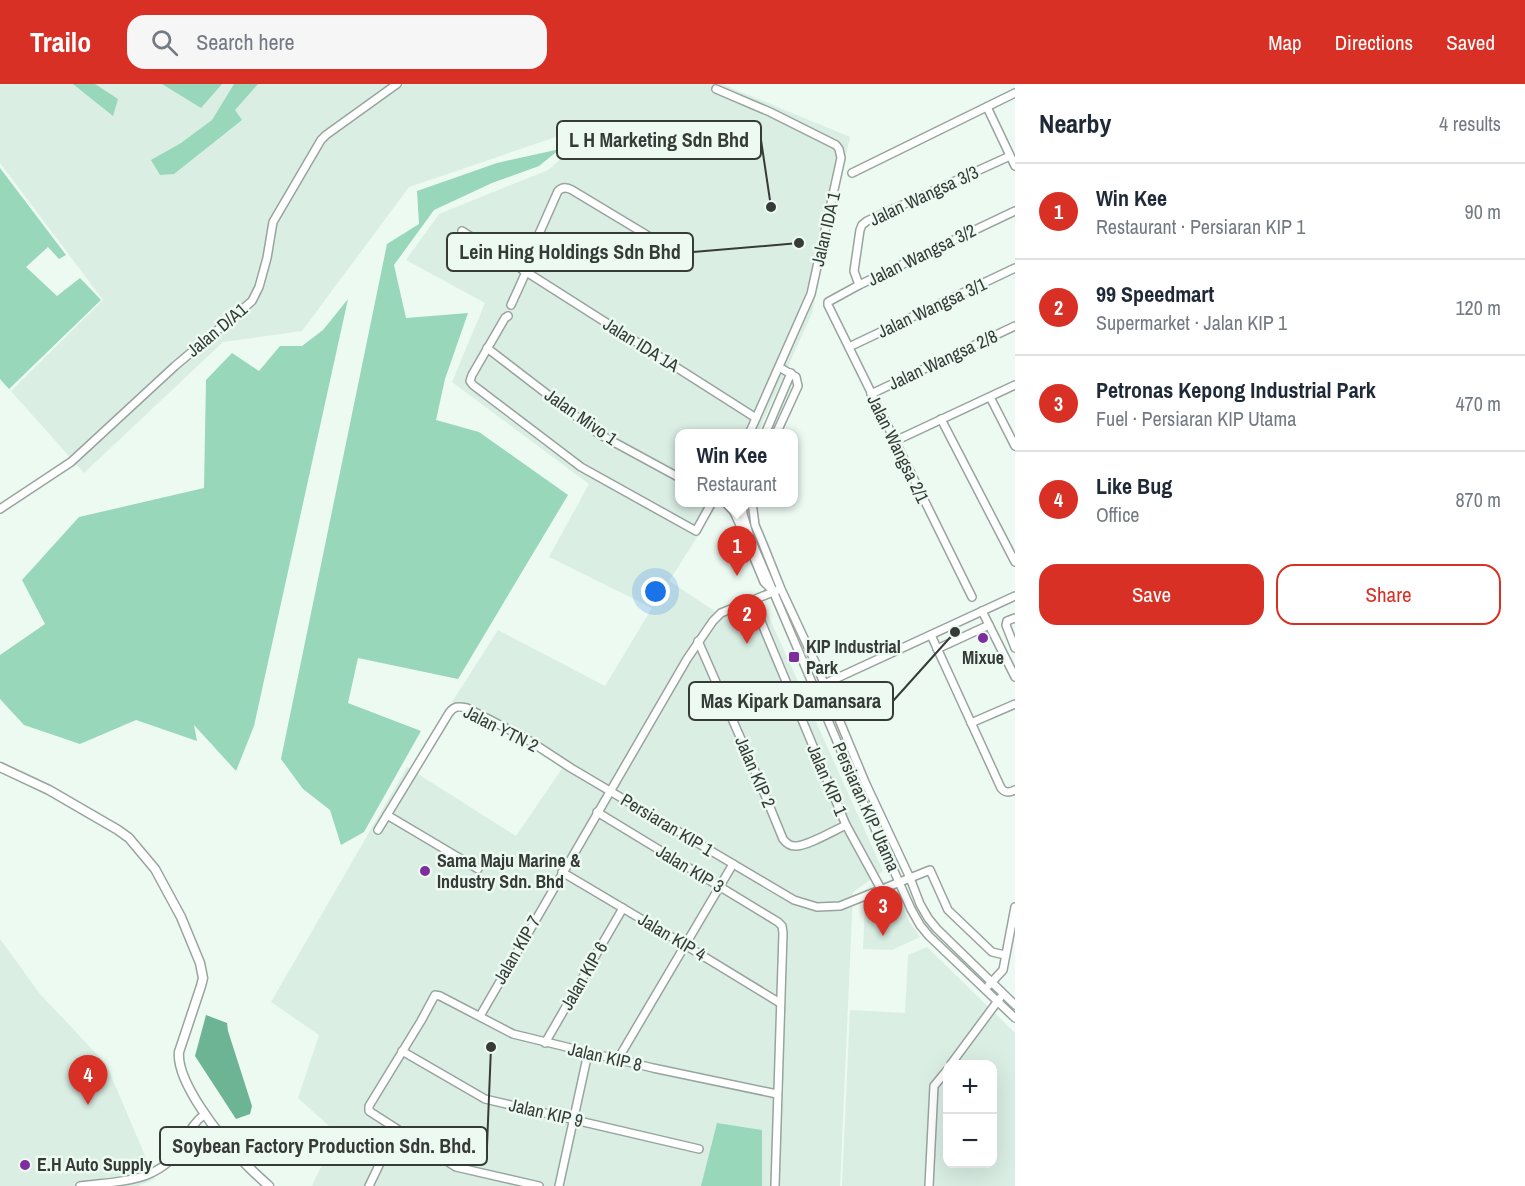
<!DOCTYPE html>
<meta charset="utf-8">
<style>
:root{--surface:#fff;--page:#f6f6f7;--text:#1f2937;--muted:#747a83;--line:#e0e1e3;--accent:#d93025}
body{margin:0;font-family:"Archivo Narrow",sans-serif;background:var(--page);color:var(--text)}
.controls{position:absolute;right:18px;bottom:18px;display:grid;overflow:hidden;border-radius:12px;box-shadow:0 6px 24px #0002}
.controls button{width:54px;height:54px;display:grid;place-items:center;padding:0;border:0;border-bottom:2px solid var(--line);background:var(--surface);color:var(--text);font:30px sans-serif}
.you{position:absolute;left:656px;top:508px;width:21px;height:21px;margin:-15px;border:4px solid #fff;border-radius:50%;background:#1a73e8;box-shadow:0 0 0 9px #1a73e833}
.badge{display:grid;place-items:center;width:39px;height:39px;border-radius:50%;background:var(--accent);color:#fff;font-size:20px;font-weight:700}
.pin{position:absolute;translate:-50% -50px;filter:drop-shadow(0 2px 3px #0008)}
.pin::after{content:'';position:absolute;top:32px;width:21px;height:18px;background:inherit;clip-path:polygon(0 0,100% 0,50% 100%)}
.popup{position:absolute;left:675px;top:345px;width:123px;height:78px;box-sizing:border-box;display:grid;place-content:center;border-radius:12px;background:var(--surface);filter:drop-shadow(0 2px 4px #0005);font-size:20px;white-space:nowrap;color:var(--muted)}
.popup b{font-size:22px;color:var(--text)}
.popup::after{content:'';position:absolute;left:50%;top:100%;margin-left:-12px;border:12px solid transparent;border-top-color:var(--surface)}
.list{margin:0;padding:0;list-style:none}
h2{display:flex;justify-content:space-between;align-items:center;height:78px;margin:0;padding:0 24px;font-size:26px}
h2 small{font-size:20px;font-weight:400;color:var(--muted)}
.list li{display:grid;grid-template-columns:39px 1fr auto;gap:18px;align-items:center;box-sizing:border-box;height:96px;padding:0 24px;border-top:2px solid var(--line)}
.list b{display:block;font-size:22px;white-space:nowrap}
.list p{margin:0;font-size:20px;white-space:nowrap;color:var(--muted)}
.list em{font-size:20px;font-style:normal;color:var(--muted)}
.actions{display:flex;gap:12px;padding:18px 24px}
.actions a{flex:1;padding:14px 0;border:2px solid var(--accent);border-radius:18px;text-align:center;font-size:21px;color:var(--accent)}
.actions .main{background:var(--accent);color:#fff}
.icon{flex:none;width:33px;height:33px;fill:none;stroke:currentColor;stroke-width:2;stroke-linecap:round;stroke-linejoin:round}
.map{position:relative;flex:none;width:1015px;height:1102px;overflow:hidden}
header{display:flex;align-items:center;gap:36px;box-sizing:border-box;height:84px;padding:0 30px;background:var(--accent);color:#fff}
header strong{font-size:28px}
nav{display:flex;gap:33px;margin-inline-start:auto;font-size:21px}
.search{width:420px;height:54px;background:var(--page);display:flex;align-items:center;gap:15px;box-sizing:border-box;padding:0 21px;border-radius:18px;color:var(--muted);font-size:22px}
main{display:flex}
aside{flex:1;background:var(--surface)}
.map>svg:first-child{display:block}
.built{fill:#daeee4;fill-rule:evenodd}
.green{fill:#99d7ba}
.water{fill:#6cb494}
.lines{fill:none;stroke-linecap:round;stroke-linejoin:round}
.minor-casing{stroke:#98a49e;stroke-width:10}
.tertiary-casing{stroke:#98a49e;stroke-width:11}
.minor{stroke:#fff;stroke-width:7}
.tertiary{stroke:#fff;stroke-width:8}
.poi-dot{fill:#7d2d9d;stroke:#ecfaf2;stroke-width:2}
.labels{text-anchor:middle;stroke-width:5;stroke-linejoin:round;paint-order:stroke}
.street-label{font-size:18px;fill:#363b38;stroke:#ecfaf2}
.poi-label{font-size:18px;font-weight:bold;fill:#363b38;stroke:#ecfaf2;text-anchor:start}
.leader{fill:none;stroke:#363b38;stroke-width:2}
.callout-dot{fill:#363b38;stroke:#ecfaf2;stroke-width:2}
.callout{fill:#ecfaf2;stroke:#363b38;stroke-width:2}
.callout-label{font-size:20px;text-anchor:middle;font-weight:bold;fill:#363b38}
</style>
<header>
<strong>Trailo</strong>
<div class="search"><svg class="icon" aria-label="search" viewBox="0 0 24 24"><circle cx="10" cy="10" r="6"/><path d="M15 15l6 6"/></svg>Search here</div>
<nav><a>Map</a><a>Directions</a><a>Saved</a></nav>
</header>
<main>
<div class="map">
<svg width="1015" height="1102" viewBox="0 0 1015 1102">
<rect width="100%" height="100%" fill="#ecfaf2"/>
<g class="built">
<path d="M0 0H722L850 53 812 229 758 349 680 350V418L719 419 669 497 716 528 760 513 883 787 853 808 840 1102H313L312 1101 338 1050 298 1014 319 951 271 918 407 683 516 752 563 683 452 618 498 546 605 602 652 524 549 473 589 400 452 298 485 219 406 176 439 130 548 86 571 66 556 53 409 103 302 247 223 258 84 389 11 307 103 216 0 79Z"/>
<path d="M894 809 899 811 909 837 920 853 892 866 863 865 865 821Z"/>
<path d="M0 855 40 910 106 980 155 1095 138 1102H0Z"/>
<path d="M927 863 1015 949V1102H842L850 926 905 929 908 871ZM948 980H992V1080H948Z"/>
</g>
<g class="green">
<path d="M73 0H95L118 15 113 32Z"/>
<path d="M162 0H222L201 24Z"/>
<path d="M234 0H258L235 26 242 36 174 90 160 91 151 76 181 59 212 36Z"/>
<path d="M560 65 539 82 492 99 434 126 394 181 406 234 468 229 445 295 436 336 479 348 568 411 458 595 358 574 348 619 421 647 364 748 341 761 330 726 303 705 281 675 387 160 419 140 417 107 497 79Z"/>
<path d="M0 84 66 171 59 175 48 163 26 183 57 212 80 194 101 216 9 305 0 295Z"/>
<path d="M348 215 254 642 236 687 194 641 197 657 136 636 80 660 24 641 0 615V571L45 540 22 496 79 433 204 404 206 296 232 269 259 287 280 262H302L323 246Z"/>
<path d="M717 1039 762 1046V1102H701Z"/>
</g>
<path class="water" d="M206 931 227 939 228 947 252 1022 250 1030 236 1035 195 972Z"/>
<g class="lines">
<g class="minor-casing">
<g id="minor">
<path d="M716 5 770 28 836 61 839 65 841 74 811 210 749 350"/>
<path d="M987 23 1015 82"/>
<path d="M852 89 1015 9"/>
<path d="M462 147 756 334"/>
<path d="M523 186 558 107C562 103 567 103 572 106L665 162"/>
<path d="M859 201 854 187 860 146 862 141 867 137 1010 72"/>
<path d="M511 221 526 188"/>
<path d="M508 232 505 234 472 291 470 297 473 301 581 383 696 447 712 418"/>
<path d="M849 263 1015 184"/>
<path d="M487 264 599 350 680 394"/>
<path d="M871 310 1015 242"/>
<path d="M990 313 1015 362"/>
<path d="M941 335 1015 478"/>
<path d="M765 350 791 289"/>
<path d="M776 350 798 302 796 293 779 283"/>
<path d="M895 357 1015 301"/>
<path d="M725 418 734 428 749 461"/>
<path d="M742 418 743 430 750 453 856 702 911 825 920 841 929 852 1015 934"/>
<path d="M752 418 755 441 765 465 781 505 816 580 865 698 910 794 920 820 928 834 937 845 1015 921"/>
<path d="M0 425 71 378 175 282 252 217 259 203 267 174 273 138 321 56 326 51 397 0"/>
<path d="M754 474 764 498 770 504"/>
<path d="M972 513 828 221V218L859 201 1015 127"/>
<path d="M752 516 846 741 881 805"/>
<path d="M982 527 1015 593"/>
<path d="M1015 534 1007 537 1006 541 1015 564"/>
<path d="M931 551 1001 704C1005 709 1009 709 1015 706"/>
<path d="M698 557 758 694 783 755C786 759 789 762 795 762 806 763 835 746 846 741"/>
<path d="M937 565 989 541"/>
<path d="M822 601 1015 512"/>
<path d="M971 639 1015 620"/>
<path d="M597 728 778 838 782 842 783 849 775 1102"/>
<path d="M387 731 478 785"/>
<path d="M378 746 449 629C454 622 458 622 467 624L525 654 571 684 794 816 817 823 840 822 930 786 948 826 992 868 1005 871"/>
<path d="M562 788 685 861 780 919"/>
<path d="M989 901 1003 886 1015 823"/>
<path d="M480 932 687 575 713 537 721 529 778 506"/>
<path d="M545 959 623 824"/>
<path d="M402 967 485 1015 699 1065"/>
<path d="M618 975 733 780"/>
<path d="M951 980 1000 914"/>
<path d="M80 1102C115 1097 155 1100 178 1067 187 1054 191 1040 205 1030"/>
<path d="M369 1102 396 1046"/>
<path d="M539 1102 456 1083 369 1027V1022L421 937 435 911 440 912 513 950 653 984 777 1010"/>
<path d="M559 1102 588 969"/>
<path d="M929 1102 934 1002 948 985"/>
</g>
</g>
<g class="tertiary-casing">
<path id="tertiary" d="M0 683 49 706 118 746 129 754 155 785 181 833 200 879 203 894 201 902 179 968C176 998 221 1054 242 1076 250 1085 260 1094 269 1102"/>
</g>
<use href="#minor" class="minor"/>
<use href="#tertiary" class="tertiary"/>
</g>
<g class="poi-dot">
<circle cx="983" cy="554" r="6"/>
<rect x="788" y="567" width="12" height="12" rx="3"/>
<circle cx="425" cy="787" r="6"/>
<circle cx="25" cy="1081" r="6"/>
</g>
<g class="labels">
<g class="street-label">
<text transform="translate(924 112) rotate(-25)" y="6">Jalan Wangsa 3/3</text>
<text transform="translate(826 145) rotate(-77)" y="6">Jalan IDA 1</text>
<text transform="translate(922 171) rotate(-26)" y="6">Jalan Wangsa 3/2</text>
<text transform="translate(932 224) rotate(-25)" y="6">Jalan Wangsa 3/1</text>
<text transform="translate(217 246) rotate(-40)" y="6">Jalan D/A1</text>
<text transform="translate(641 261) rotate(32)" y="6">Jalan IDA 1A</text>
<text transform="translate(943 276) rotate(-25)" y="6">Jalan Wangsa 2/8</text>
<text transform="translate(581 333) rotate(35)" y="6">Jalan Mivo 1</text>
<text transform="translate(898 365) rotate(64)" y="6">Jalan Wangsa 2/1</text>
<text transform="translate(501 645) rotate(27)" y="6">Jalan YTN 2</text>
<text transform="translate(755 688) rotate(67)" y="6">Jalan KIP 2</text>
<text transform="translate(827 696) rotate(67)" y="6">Jalan KIP 1</text>
<text transform="translate(866 723) rotate(66)" y="6">Persiaran KIP Utama</text>
<text transform="translate(667 741) rotate(31)" y="6">Persiaran KIP 1</text>
<text transform="translate(690 785) rotate(31)" y="6">Jalan KIP 3</text>
<text transform="translate(672 853) rotate(31)" y="6">Jalan KIP 4</text>
<text transform="translate(517 866) rotate(-60)" y="6">Jalan KIP 7</text>
<text transform="translate(584 892) rotate(-60)" y="6">Jalan KIP 6</text>
<text transform="translate(605 973) rotate(13)" y="6">Jalan KIP 8</text>
<text transform="translate(546 1029) rotate(13)" y="6">Jalan KIP 9</text>
</g>
<g class="poi-label">
<text x="806" y="569">KIP Industrial<tspan x="806" dy="21">Park</tspan></text>
<text x="983" y="580" text-anchor="middle">Mixue</text>
<text x="437" y="783">Sama Maju Marine &amp;<tspan x="437" dy="21">Industry Sdn. Bhd</tspan></text>
<text x="37" y="1087">E.H Auto Supply</text>
</g>
</g>
<path class="leader" d="M771 123L761 56M799 159L693 168M955 548L893 617M491 963L487 1062"/>
<g class="callout-dot">
<circle cx="771" cy="123" r="6"/>
<circle cx="799" cy="159" r="6"/>
<circle cx="955" cy="548" r="6"/>
<circle cx="491" cy="963" r="6"/>
</g>
<g class="callout">
<rect x="557" y="37" width="204" height="38" rx="6"/>
<rect x="447" y="149" width="246" height="38" rx="6"/>
<rect x="689" y="598" width="204" height="38" rx="6"/>
<rect x="160" y="1043" width="327" height="38" rx="6"/>
</g>
<g class="callout-label">
<text x="659" y="63">L H Marketing Sdn Bhd</text>
<text x="570" y="175">Lein Hing Holdings Sdn Bhd</text>
<text x="791" y="624">Mas Kipark Damansara</text>
<text x="324" y="1069">Soybean Factory Production Sdn. Bhd.</text>
</g>
</svg>
<div class="controls">
<button>+</button>
<button>−</button>
</div>
<div class="you"></div>
<div class="pin badge" style="left:737px;top:492px">1</div>
<div class="popup"><b>Win Kee</b>Restaurant</div>
<div class="pin badge" style="left:747px;top:560px">2</div>
<div class="pin badge" style="left:883px;top:852px">3</div>
<div class="pin badge" style="left:88px;top:1021px">4</div>
</div>
<aside>
<h2>Nearby<small>4 results</small></h2>
<ul class="list">
<li><span class="badge">1</span><div><b>Win Kee</b><p>Restaurant · Persiaran KIP 1</p></div><em>90 m</em></li>
<li><span class="badge">2</span><div><b>99 Speedmart</b><p>Supermarket · Jalan KIP 1</p></div><em>120 m</em></li>
<li><span class="badge">3</span><div><b>Petronas Kepong Industrial Park</b><p>Fuel · Persiaran KIP Utama</p></div><em>470 m</em></li>
<li><span class="badge">4</span><div><b>Like Bug</b><p>Office</p></div><em>870 m</em></li>
</ul>
<div class="actions"><a class="main">Save</a><a>Share</a></div>
</aside>
</main>
